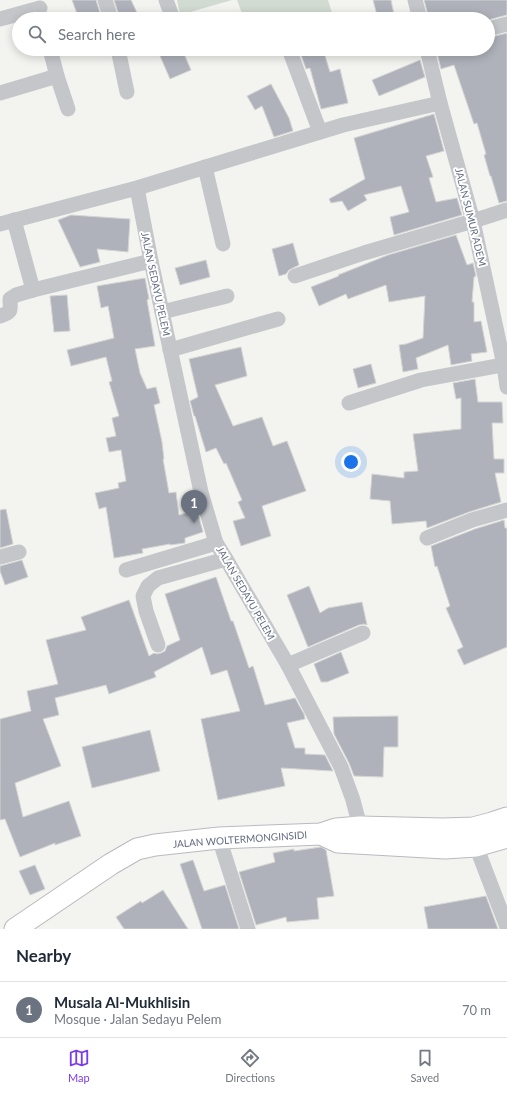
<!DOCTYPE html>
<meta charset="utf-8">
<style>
:root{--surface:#fff;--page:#f6f6f7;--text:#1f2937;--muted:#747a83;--line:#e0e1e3;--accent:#7c3aed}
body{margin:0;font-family:Lato,sans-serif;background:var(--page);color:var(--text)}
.you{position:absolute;left:351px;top:462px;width:14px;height:14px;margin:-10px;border:3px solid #fff;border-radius:50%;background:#1a73e8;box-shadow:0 0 0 6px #1a73e833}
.badge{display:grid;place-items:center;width:26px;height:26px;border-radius:50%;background:var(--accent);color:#fff;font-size:13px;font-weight:700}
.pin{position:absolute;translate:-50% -33px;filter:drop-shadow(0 1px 2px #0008)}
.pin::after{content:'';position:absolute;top:21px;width:14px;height:12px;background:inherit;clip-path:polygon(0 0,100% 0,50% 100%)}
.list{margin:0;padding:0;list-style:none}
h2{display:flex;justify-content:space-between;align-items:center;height:52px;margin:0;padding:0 16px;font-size:17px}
h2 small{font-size:13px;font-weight:400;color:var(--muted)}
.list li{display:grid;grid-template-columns:26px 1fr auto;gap:12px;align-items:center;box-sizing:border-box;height:56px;padding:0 16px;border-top:1px solid var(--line)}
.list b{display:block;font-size:15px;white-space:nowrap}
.list p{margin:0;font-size:13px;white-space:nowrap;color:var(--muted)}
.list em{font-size:13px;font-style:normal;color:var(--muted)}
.icon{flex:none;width:22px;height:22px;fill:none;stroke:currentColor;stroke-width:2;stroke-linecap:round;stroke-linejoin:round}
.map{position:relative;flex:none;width:507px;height:929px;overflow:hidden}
.search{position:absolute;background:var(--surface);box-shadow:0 2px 10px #0003;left:12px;right:12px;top:12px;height:44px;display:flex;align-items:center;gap:10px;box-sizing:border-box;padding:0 14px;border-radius:22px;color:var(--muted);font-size:15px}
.sheet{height:108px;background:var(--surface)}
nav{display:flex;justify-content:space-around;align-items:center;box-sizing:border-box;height:56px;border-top:1px solid var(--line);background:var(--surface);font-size:11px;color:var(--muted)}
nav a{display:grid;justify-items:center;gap:2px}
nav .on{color:var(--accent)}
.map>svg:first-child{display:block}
.green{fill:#d2dbd1}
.building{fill:#afb2ba;stroke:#d4d5d3}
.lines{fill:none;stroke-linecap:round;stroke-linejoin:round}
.secondary-casing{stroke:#b8bac0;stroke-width:23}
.street{stroke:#c4c6ca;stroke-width:15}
.secondary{stroke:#fff;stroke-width:21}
.labels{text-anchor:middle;stroke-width:4;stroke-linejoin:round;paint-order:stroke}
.street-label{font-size:10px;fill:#636c81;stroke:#fff}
</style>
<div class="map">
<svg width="507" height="929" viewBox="0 0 507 929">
<rect width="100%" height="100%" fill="#f3f4f0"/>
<g class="green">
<path d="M177 0H232L180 15Z"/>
<path d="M237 0H328L333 16 327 19H244Z"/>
</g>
<g class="building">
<path d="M72 0H96L102 19H79Z"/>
<path d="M114 0H131L140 19H120Z"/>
<path d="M373 0H391L395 19H378Z"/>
<path d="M424 0H507V15L488 20 429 19Z"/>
<path d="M507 33V201L499 203 491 176H490L484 155 486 154 477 123 474 124 454 65 441 69 437 53 448 49H488V38Z"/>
<path d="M157 49H182L191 70 170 79Z"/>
<path d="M299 49H323L330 72 340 69 348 103 321 109 310 68 306 69Z"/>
<path d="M420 60 425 77 379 96 372 80Z"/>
<path d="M271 84 289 118 293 131 274 137 262 106 255 110 247 96Z"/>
<path d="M434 114 444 151 426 156 433 177 429 178 436 202 457 198 462 215 394 235 390 217 409 212 401 186 364 195 367 200 348 211 342 201 331 203 329 199 365 179 354 138Z"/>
<path d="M71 215 130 219 128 252 97 249 100 262 80 267 58 220Z"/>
<path d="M456 235 467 265 473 263 476 276 474 277 472 302H474V322L481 321 487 352 471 354 472 361 451 365 448 345 416 358 418 369 403 372 399 345 406 344 423 338 425 296 389 302 386 285 348 299 346 294 319 306 311 287 339 276 338 275 388 255Z"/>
<path d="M293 243 299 265 289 270 286 274 279 276 272 249Z"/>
<path d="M206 260 210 277 180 285 175 268Z"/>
<path d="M145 278 149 299 147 300 155 346 135 349 140 373 147 389 156 387 160 403 154 405 162 442 164 459H163L169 493 176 492 179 515 197 510 203 532 185 538V543L170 545V544L142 549 143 553 114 558 106 507 99 509 95 493 119 488 118 483 126 481 121 450 109 452 106 438 116 436 112 418 119 416 109 382 112 381 106 357 71 366 67 350 114 338 108 306 101 308 97 286Z"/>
<path d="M67 295 70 331 54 332 50 296Z"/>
<path d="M241 347 247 376 215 385 233 426 262 417 273 446 287 441 306 491 262 506 271 536 241 546 233 521 245 518 238 502 242 500 226 463 224 464 216 448 206 452 195 416H194L190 401 198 397 189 359Z"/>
<path d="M371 364 376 383 358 388 353 369Z"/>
<path d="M475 379 478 402H502L503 423H492L494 459H504V473H495L501 502 469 512 427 528 426 521 392 524 390 501 370 499 372 474 404 478V472L418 471 413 434 461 429V398L456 399 453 383Z"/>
<path d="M6 509 13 544 0 548V510Z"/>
<path d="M504 520 505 528H507V647L464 665 457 650 463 647 446 608 450 606 437 566 435 567 431 546 475 529Z"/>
<path d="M22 560 28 577 5 585 0 571V566Z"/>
<path d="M216 577 231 621H233L249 668 253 666 265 705 295 698 304 714 305 719 287 723 295 748H305V754L325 755 333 771 281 768 285 786 218 800 201 719 240 711 227 670 211 675 202 647 154 672 156 677 109 694 106 685 55 698 59 715 43 719 61 766 15 783 23 817 69 801 81 836 55 845V843L20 857 5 819 0 820V719L31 711 27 691 58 684 46 640 86 630 81 617 129 600 149 656 154 653 157 654 161 653 165 651 167 646 180 640 165 594Z"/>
<path d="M309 586 320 613 328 608 362 602 367 625 364 624 359 625 308 647 287 595Z"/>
<path d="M341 652 349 673 327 682H321L314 664Z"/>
<path d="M398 716V747H384L383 777 354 776 349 763 334 734 333 717Z"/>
<path d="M150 730 160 771 92 788 82 747Z"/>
<path d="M321 847 326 850 334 896 317 898 319 919 287 922 286 917 256 925 239 872 275 862 273 853 294 849V851Z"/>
<path d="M193 860 204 891 225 885 239 929H202L180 864Z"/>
<path d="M35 865 45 889 30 895 19 871Z"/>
<path d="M163 890 188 929H124L116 917 141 901 142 903Z"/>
<path d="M486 896 498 929H428L424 907Z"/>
</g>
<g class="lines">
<g class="secondary-casing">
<g id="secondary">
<path d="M321 834 338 842 445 848 476 846 507 837"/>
<path d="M15 929 111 864 137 849 155 845 219 838 321 834 336 829 360 827 443 829 473 828 492 823 507 818"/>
</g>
</g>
<g class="street">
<path d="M105 0 111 19"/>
<path d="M166 0 173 19"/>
<path d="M415 0 420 19"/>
<path d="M0 19 40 8"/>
<path d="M488 29 507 24"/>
<path d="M50 49 57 76 68 109"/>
<path d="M118 49 127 92"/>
<path d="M289 49 320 132"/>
<path d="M427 49 440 103 473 221 504 365 507 387"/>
<path d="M0 93 57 76"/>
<path d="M205 167 223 244"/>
<path d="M137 188 151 261 201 492 216 543 226 559 288 665 341 767 353 800 360 827 359 837"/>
<path d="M14 220 33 290"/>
<path d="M0 224 137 188 343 125 440 103"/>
<path d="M295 276 364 253 473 221 507 210"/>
<path d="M162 312 227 296"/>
<path d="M0 316C13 312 10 310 10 299L16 295 33 290 151 261"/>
<path d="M170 350 278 319"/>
<path d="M349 403 421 380 507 364"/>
<path d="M427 538 472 520 507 510"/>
<path d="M0 557 19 552"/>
<path d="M126 570 216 543"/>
<path d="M158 645 146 611 143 596 148 586 158 578 226 559"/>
<path d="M288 665 363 633"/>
<path d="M219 838 248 929"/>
<path d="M476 846 507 927"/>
</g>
<use href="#secondary" class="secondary"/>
</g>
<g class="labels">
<g class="street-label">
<text transform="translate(471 217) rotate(76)" y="4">JALAN SUMUR ADEM</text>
<text transform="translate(156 284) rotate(78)" y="4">JALAN SEDAYU PELEM</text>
<text transform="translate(246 593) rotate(60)" y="4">JALAN SEDAYU PELEM</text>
<text transform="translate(240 839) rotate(-4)" y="4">JALAN WOLTERMONGINSIDI</text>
</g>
</g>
</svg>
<div class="you"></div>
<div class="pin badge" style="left:194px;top:523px;background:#6b7280">1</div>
<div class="search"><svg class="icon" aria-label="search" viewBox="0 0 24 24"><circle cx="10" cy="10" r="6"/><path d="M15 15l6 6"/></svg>Search here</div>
</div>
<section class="sheet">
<h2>Nearby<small></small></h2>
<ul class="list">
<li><span class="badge" style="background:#6b7280">1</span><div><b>Musala Al-Mukhlisin</b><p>Mosque · Jalan Sedayu Pelem</p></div><em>70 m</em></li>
</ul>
</section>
<nav>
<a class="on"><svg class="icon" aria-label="map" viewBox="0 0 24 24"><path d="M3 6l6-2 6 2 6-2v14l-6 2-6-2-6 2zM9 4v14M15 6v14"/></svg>Map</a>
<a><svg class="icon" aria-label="directions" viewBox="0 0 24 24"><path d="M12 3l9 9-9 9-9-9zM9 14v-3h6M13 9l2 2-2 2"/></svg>Directions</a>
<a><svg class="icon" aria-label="saved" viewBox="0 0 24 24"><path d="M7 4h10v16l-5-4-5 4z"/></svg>Saved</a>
</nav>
